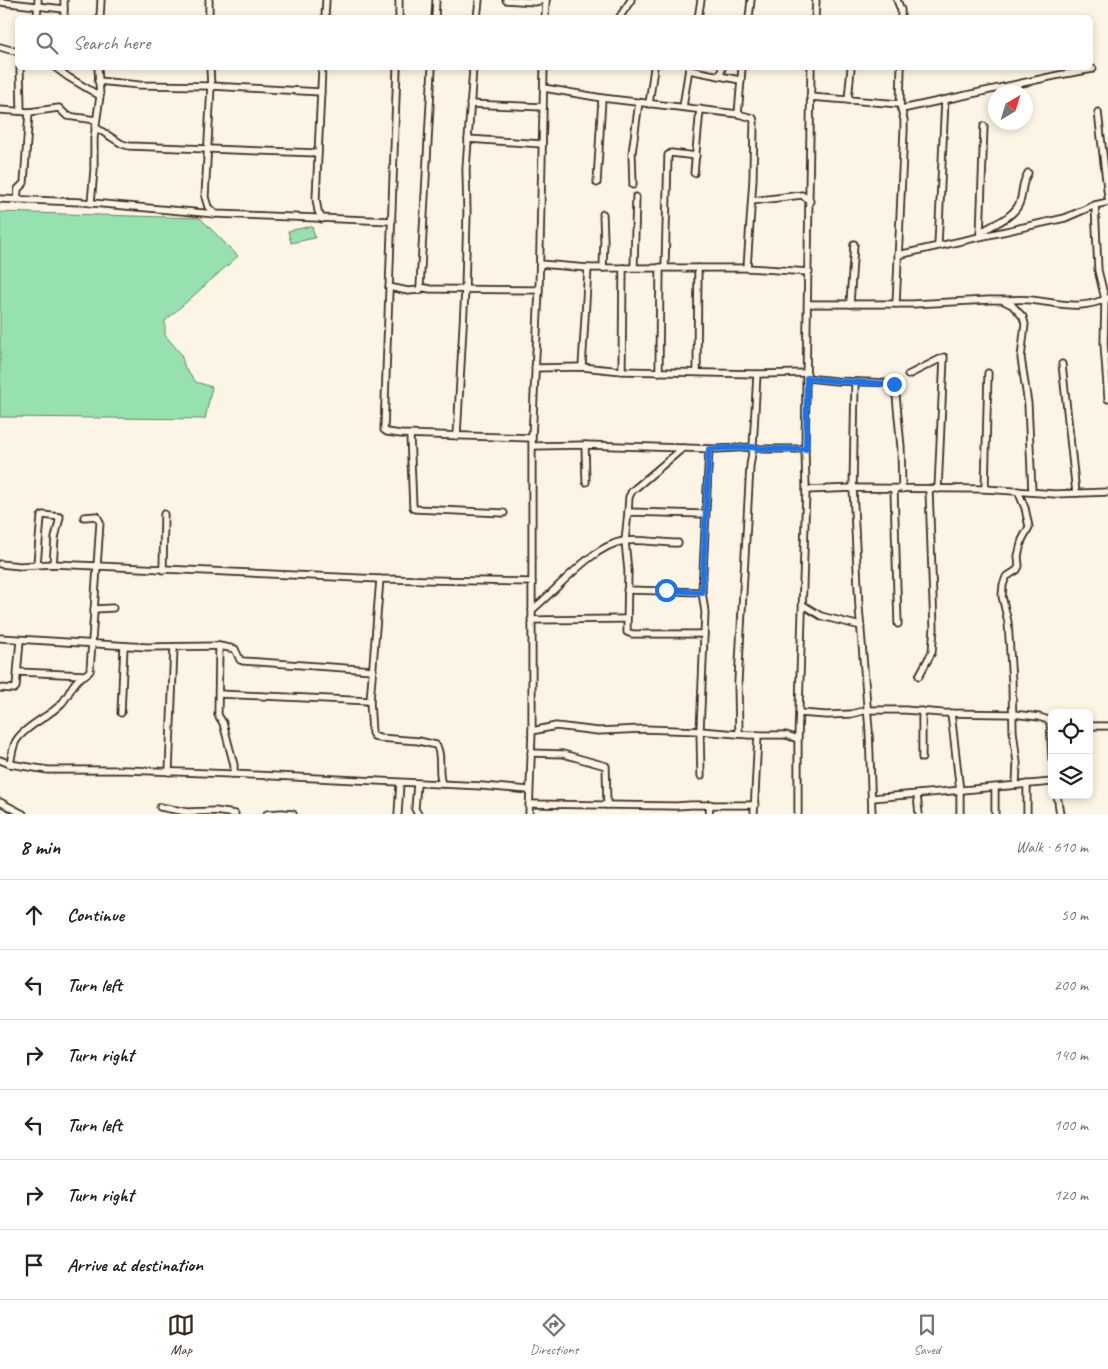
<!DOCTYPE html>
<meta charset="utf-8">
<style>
:root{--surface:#fff;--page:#f6f6f6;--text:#202124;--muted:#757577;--line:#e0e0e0;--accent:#3b2a1e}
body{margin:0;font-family:Caveat,sans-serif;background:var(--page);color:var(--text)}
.controls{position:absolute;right:15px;bottom:15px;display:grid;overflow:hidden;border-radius:8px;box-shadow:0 2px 8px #0003}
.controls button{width:45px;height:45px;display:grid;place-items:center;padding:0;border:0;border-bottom:1px solid var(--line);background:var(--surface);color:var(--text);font:25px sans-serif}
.compass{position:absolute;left:988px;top:85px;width:45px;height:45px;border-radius:50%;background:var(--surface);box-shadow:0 2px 8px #0003;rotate:38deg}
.stop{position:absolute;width:15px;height:15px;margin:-11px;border:4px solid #1a73e8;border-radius:50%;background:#fff}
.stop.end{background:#1a73e8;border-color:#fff;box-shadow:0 1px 5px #0008}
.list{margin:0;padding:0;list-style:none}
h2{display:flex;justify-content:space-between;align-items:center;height:65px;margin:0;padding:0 20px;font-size:21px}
h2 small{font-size:16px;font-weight:400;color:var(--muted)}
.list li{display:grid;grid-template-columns:32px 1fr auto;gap:15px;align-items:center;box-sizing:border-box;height:70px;padding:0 20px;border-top:1px solid var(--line)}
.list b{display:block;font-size:19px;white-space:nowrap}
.list em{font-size:16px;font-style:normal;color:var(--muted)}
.icon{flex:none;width:28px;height:28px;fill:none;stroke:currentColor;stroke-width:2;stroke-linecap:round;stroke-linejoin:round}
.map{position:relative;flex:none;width:1108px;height:814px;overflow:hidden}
.search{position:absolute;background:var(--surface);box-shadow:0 2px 8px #0003;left:15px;right:15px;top:15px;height:55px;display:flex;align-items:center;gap:12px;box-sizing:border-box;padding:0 18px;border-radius:8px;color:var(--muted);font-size:19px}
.sheet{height:485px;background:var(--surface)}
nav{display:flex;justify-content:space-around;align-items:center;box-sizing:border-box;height:70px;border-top:1px solid var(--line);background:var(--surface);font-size:14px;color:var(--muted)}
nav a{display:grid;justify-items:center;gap:2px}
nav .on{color:var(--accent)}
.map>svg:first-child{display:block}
.green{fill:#97e0af;stroke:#698566}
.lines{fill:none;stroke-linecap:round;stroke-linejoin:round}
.minor-casing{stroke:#3b2a1e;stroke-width:9}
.minor{stroke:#fcf5e5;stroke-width:5.5}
.route{stroke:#1a73e8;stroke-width:6}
</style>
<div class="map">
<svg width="1108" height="814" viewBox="0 0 1108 814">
<rect width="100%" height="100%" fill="#fcf5e5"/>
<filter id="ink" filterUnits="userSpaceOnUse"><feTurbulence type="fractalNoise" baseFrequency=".02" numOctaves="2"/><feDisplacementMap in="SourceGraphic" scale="10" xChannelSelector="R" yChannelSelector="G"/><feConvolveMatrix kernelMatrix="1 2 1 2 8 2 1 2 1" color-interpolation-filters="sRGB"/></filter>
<g filter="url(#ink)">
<g class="green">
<path d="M0 212 200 218 238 256 165 321V335L181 354 185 368 196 382 212 387 205 419 0 417Z"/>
<path d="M312 226 315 238 291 243 288 231Z"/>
</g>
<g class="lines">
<g class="minor-casing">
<g id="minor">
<path d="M506 0 534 2 546 0"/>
<path d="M897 0 901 10V18"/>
<path d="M0 2 64 9"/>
<path d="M37 18 38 0"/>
<path d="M64 18V0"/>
<path d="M100 18 101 0"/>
<path d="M209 18V0"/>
<path d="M325 18 326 0"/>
<path d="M399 18V0"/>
<path d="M435 18 436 0"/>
<path d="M477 18 479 0"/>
<path d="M545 18 546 0"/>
<path d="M619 18 631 0"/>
<path d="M698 18 701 0"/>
<path d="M749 18 751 0"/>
<path d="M815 18 816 0"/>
<path d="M0 47 18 52"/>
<path d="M20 68 21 111"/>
<path d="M56 68 68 77 100 96"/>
<path d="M210 68 211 86 205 197 208 207 215 214"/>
<path d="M322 68 316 199 318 211 322 219"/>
<path d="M397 68 384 430 387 432 401 434 532 438"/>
<path d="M689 70 740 80"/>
<path d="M720 76 722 68"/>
<path d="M98 81 139 85 211 86 321 92"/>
<path d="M544 88 602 98 738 114 753 118 754 121 753 179 747 268"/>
<path d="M810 97 900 104 904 120V130L896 304"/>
<path d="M848 100 851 68"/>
<path d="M470 104 543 107"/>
<path d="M649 104 654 68"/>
<path d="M900 104 901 68"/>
<path d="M683 107 689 68"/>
<path d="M902 109 1059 75 1093 69"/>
<path d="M0 110 29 112 59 108 67 116 96 120"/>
<path d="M1098 112 1108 197"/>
<path d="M738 114 742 68"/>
<path d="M95 127 122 144 129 146 318 153"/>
<path d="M468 139 542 144"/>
<path d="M694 173 700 109"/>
<path d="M597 183 602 98"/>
<path d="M633 185 632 153 639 102"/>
<path d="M0 199 81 202 215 214 392 221"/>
<path d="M17 200 18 189 24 183 29 112"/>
<path d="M752 201 802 195 810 201"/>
<path d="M91 203 94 170V138L100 96 98 68"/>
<path d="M1095 205 1098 270 1105 299 1104 344 1108 399"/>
<path d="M603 214 604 241 603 268"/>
<path d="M980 233C992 224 1012 219 1019 204 1024 193 1020 186 1028 173"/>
<path d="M980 236 984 126"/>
<path d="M938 245 945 100"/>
<path d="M898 255 1065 218 1095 205 1108 202"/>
<path d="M540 264 588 268H747L809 272"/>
<path d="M634 267 636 197"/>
<path d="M665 267 668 155 671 153 696 156"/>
<path d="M389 287 408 291 420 290V287L430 289 539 290"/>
<path d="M420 287 432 68"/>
<path d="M1004 300C1013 300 1022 299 1031 300 1060 303 1079 311 1108 298"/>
<path d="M808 304H913L989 300H1002L1012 305 1023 317 1025 324 1021 358 1028 404 1032 492"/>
<path d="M850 304 854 244"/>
<path d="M1062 364 1076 493"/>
<path d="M582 367 588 268"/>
<path d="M535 368 582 367 622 371 757 374 807 373"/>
<path d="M622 371 623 268"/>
<path d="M659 372 660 267"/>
<path d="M697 372 698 268"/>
<path d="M908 375 944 357 938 489"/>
<path d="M807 378 836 381 892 383 895 385 901 447 902 489"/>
<path d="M855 382 853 488 859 607 869 730 872 814"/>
<path d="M410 435 413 507 415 509 504 513"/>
<path d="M457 436 465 290 467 213 466 169 473 68"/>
<path d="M585 445 586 482"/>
<path d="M534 446 585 445 717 449 753 447 761 449H805"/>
<path d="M894 489 898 624"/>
<path d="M985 489 988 373"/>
<path d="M806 490 853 488 985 489 1055 494 1108 492"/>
<path d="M628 512 629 497 632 491 683 448"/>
<path d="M0 564 20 566 53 564 380 579 532 582"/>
<path d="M37 564 41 517 43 515 60 517 55 538 53 564"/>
<path d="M163 570 164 514"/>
<path d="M380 579 370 701 372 733 374 736 379 738 419 741 436 745C443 754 437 772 442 784"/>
<path d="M627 590 702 592 705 612 700 731 701 776"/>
<path d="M702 592 709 449"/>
<path d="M803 605 821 616 861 626"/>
<path d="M94 609 113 608"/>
<path d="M532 610C557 590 593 545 624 541 641 539 661 543 678 543"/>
<path d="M531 620 626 619"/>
<path d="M704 634H632L627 632 628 571 625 541 628 512 705 514"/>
<path d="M0 638 147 647 219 646 235 649 240 660 243 661 373 670"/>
<path d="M219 646 218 715 223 723 234 765V771L232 774"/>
<path d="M18 672 85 675 90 671 100 522 97 516 84 517"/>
<path d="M919 676 932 652 934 628 929 489"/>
<path d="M0 688 14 689 16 687 20 640"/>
<path d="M219 694 370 701"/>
<path d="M922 711V758"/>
<path d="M121 713 124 646"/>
<path d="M799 713 827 715 851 714 867 710H905L942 713 1013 714 1039 717 1052 721"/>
<path d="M951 713 960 791V814"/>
<path d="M1050 721 1052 759"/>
<path d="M1089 726H1108"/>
<path d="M532 731 556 726 598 731 643 729 700 731 749 735H786L798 739"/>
<path d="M739 734 738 682 750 466 753 447 757 374"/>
<path d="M531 753 563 754 606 766 607 805"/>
<path d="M0 760 10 764 48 770H126L232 774 482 786 529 790"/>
<path d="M10 764C12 756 12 745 18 738 30 723 49 717 62 703 70 694 72 682 83 676"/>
<path d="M169 772 174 647"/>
<path d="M417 784 415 809 418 814"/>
<path d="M1016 785 1017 763 1013 731 1012 682 1008 622 1002 596 1003 585 1006 577 1017 570 1019 566 1018 556 1022 540 1029 527 1025 508 1018 491"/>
<path d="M995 788V814"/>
<path d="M917 795 919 814"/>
<path d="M1057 795 1060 814"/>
<path d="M872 798 1052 782"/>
<path d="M0 802 23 814"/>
<path d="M529 804 676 806 691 805H755"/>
<path d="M160 807 187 812 215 811 235 814"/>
<path d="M267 814 282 813 293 814"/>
<path d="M398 814 400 783"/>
<path d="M529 814 532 731V438L539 290 544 68"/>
<path d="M709 814 710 804"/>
<path d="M754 814 758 735"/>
<path d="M798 814V739L806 490 805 449 811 68"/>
<path d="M1027 814V784"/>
</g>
</g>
<use href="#minor" class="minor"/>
</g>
</g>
<g class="lines" filter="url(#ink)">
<path class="route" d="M666 590 702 592 709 449 753 447 761 449H806L807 378 836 381 894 384"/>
</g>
</svg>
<div class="controls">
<button><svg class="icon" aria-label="locate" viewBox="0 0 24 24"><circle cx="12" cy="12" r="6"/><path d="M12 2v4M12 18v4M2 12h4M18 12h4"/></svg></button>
<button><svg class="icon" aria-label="layers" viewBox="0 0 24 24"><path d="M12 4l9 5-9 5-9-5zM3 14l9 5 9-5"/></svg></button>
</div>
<svg class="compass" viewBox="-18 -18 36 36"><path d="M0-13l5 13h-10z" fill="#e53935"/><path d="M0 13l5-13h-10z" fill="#757577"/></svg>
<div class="stop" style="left:666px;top:590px"></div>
<div class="stop end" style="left:894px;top:384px"></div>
<div class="search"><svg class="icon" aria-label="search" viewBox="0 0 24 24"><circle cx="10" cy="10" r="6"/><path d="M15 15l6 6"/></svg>Search here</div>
</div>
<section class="sheet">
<h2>8 min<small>Walk · 610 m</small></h2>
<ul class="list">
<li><svg class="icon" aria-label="ahead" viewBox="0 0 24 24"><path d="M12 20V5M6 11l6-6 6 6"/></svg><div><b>Continue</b></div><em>50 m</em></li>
<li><svg class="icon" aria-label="left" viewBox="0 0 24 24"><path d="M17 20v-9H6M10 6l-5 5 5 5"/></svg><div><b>Turn left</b></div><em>200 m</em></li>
<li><svg class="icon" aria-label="right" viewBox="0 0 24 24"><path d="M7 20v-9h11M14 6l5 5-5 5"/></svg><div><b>Turn right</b></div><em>140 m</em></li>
<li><svg class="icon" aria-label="left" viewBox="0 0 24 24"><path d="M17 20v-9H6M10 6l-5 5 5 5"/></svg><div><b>Turn left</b></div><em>100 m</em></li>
<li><svg class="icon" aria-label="right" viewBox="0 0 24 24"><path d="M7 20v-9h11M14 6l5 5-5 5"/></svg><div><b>Turn right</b></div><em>120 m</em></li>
<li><svg class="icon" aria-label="arrive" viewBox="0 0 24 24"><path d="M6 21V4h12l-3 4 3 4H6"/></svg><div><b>Arrive at destination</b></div></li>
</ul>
</section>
<nav>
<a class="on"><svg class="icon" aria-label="map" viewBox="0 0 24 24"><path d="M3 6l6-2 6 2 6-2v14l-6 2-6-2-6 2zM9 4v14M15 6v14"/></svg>Map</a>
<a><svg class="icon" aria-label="directions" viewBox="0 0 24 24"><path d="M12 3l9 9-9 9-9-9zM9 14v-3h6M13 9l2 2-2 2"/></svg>Directions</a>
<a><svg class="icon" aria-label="saved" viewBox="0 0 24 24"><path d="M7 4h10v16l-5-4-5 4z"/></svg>Saved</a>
</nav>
